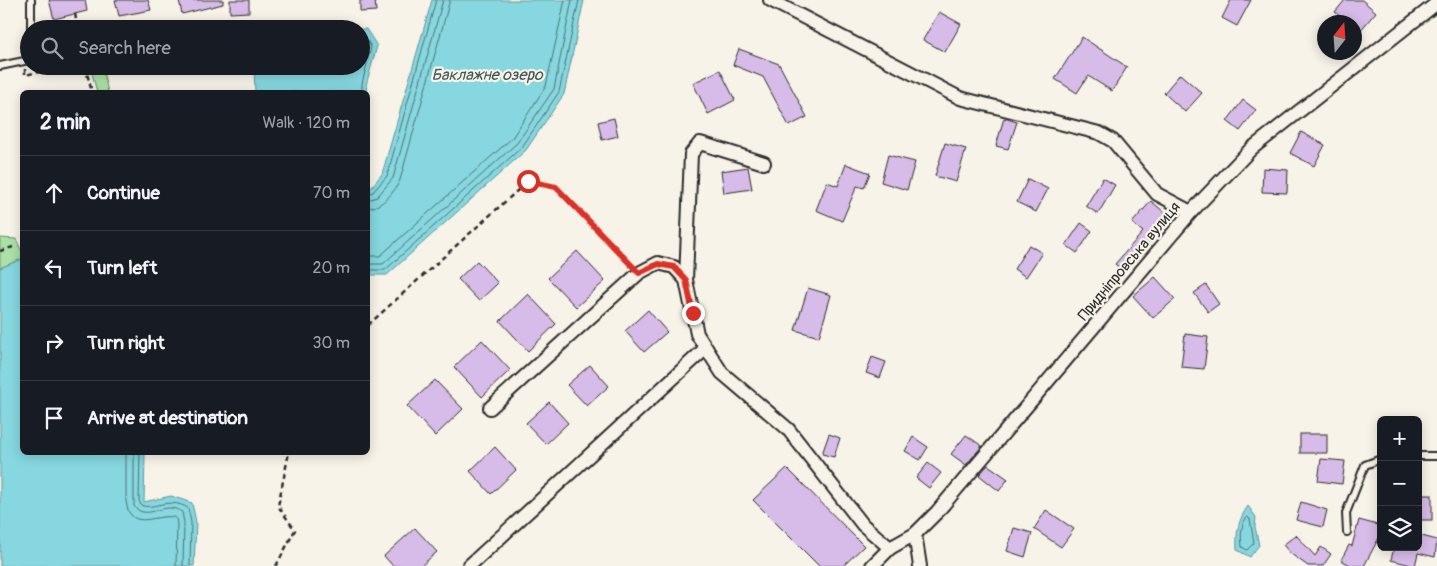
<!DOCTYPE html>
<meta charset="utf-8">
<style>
:root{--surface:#171b24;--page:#242831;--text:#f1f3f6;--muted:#9ea1a6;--line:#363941}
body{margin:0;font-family:Pangolin,sans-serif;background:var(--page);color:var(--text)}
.controls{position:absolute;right:15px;bottom:15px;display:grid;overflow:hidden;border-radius:8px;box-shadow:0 2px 12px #0003}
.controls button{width:45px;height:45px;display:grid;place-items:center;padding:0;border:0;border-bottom:1px solid var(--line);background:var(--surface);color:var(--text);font:25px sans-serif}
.compass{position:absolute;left:1317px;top:15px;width:45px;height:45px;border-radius:50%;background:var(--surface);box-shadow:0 2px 12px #0003;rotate:17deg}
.stop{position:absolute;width:15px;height:15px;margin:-11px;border:4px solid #d93025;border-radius:50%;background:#fff}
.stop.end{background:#d93025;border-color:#fff;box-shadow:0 1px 5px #0008}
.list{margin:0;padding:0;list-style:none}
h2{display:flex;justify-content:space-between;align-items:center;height:65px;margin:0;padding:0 20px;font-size:21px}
h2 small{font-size:16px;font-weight:400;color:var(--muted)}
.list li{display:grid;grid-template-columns:32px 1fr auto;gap:15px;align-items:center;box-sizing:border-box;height:75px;padding:0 20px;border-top:1px solid var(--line)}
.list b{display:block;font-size:19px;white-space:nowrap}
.list em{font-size:16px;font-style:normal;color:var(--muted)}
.icon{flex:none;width:28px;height:28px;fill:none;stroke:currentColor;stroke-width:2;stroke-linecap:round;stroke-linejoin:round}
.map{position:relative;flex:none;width:1437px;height:566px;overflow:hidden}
.search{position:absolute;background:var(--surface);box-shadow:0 2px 12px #0003;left:20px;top:20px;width:350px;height:55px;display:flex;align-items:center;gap:12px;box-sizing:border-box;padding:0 18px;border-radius:28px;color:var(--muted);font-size:19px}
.panel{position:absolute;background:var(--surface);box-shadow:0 2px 12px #0003;left:20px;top:90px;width:350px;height:365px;border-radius:8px}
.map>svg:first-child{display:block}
.green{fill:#aae1a5;stroke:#6a8668}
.water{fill:#86d7df;stroke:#629297}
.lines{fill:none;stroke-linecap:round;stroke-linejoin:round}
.shore{stroke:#4f7073;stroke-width:1}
.building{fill:#d7bbe8;stroke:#2b2b2b}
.lane-casing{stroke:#2b2b2b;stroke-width:10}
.street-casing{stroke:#2b2b2b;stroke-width:16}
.path{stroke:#2b2b2b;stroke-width:2.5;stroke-dasharray:5 4;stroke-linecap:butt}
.lane{stroke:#f7f3e8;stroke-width:6}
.street{stroke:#f7f3e8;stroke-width:12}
.route{stroke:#d93025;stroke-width:6}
.labels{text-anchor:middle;stroke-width:4.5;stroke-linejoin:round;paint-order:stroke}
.street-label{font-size:15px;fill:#2b2b2b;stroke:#f7f3e8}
.water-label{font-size:16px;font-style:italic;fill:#425658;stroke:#f7f3e8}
</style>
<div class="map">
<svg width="1437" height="566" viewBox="0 0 1437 566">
<rect width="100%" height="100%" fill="#f7f3e8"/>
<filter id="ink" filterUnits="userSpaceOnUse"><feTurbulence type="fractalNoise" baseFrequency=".02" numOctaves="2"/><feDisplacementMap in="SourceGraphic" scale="10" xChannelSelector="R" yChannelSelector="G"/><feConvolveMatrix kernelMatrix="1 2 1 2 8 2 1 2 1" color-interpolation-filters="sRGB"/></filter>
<g filter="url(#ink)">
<g class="green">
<path d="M102 67 108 92H97L91 70Z"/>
<path d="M0 238 16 239 22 252V259L0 268Z"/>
</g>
<g class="water">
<path d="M432 0H584L564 94 526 150 387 275H368V191L382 174Z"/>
<path d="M265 29H366L377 46 366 85 367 92H255L254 66H361V29Z"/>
<path d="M22 259V452L145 453 144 502 171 496 192 503 196 522 194 566H0V268Z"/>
<path d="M1248 506 1256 517 1255 527 1259 545 1250 557 1237 550C1236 532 1238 520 1248 506Z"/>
</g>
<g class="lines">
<g class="shore">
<path d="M361 34 364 35 371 47 362 84V92"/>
<path d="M368 194 373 192 387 176 436 0"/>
<path d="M368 200 377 197 393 178 443 0"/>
<path d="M368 208C382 207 394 193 400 180L450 0"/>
<path d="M368 256H380L512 138 546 86 565 0"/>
<path d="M368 264H383L517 143 554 89 572 0"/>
<path d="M368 270H385L522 147 559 92 579 0"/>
<path d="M126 452V501C130 535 159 511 176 518L177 524 176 566"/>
<path d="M134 452V506C144 519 157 508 170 508 174 508 179 510 182 512L184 523 183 566"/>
<path d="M140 452 139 501 141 505C152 511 168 496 188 508L191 522 190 566"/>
<path d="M1247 517 1250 519 1254 543 1247 550 1242 547C1241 537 1240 525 1247 517Z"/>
</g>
</g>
<g class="building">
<path d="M49 0H85L87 11 54 19Z"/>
<path d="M115 0H148L151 10 119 16Z"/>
<path d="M179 0H223V4L182 14Z"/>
<path d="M230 0H249V12L230 13Z"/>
<path d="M360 0H375L376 11 360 12Z"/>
<path d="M1231 0H1251L1237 26 1222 18Z"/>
<path d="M1345 0H1362L1376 12 1354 38V22H1347L1335 12Z"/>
<path d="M939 12 961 24 945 52 923 40Z"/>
<path d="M1082 37 1127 67 1112 91 1088 76 1077 93 1055 79Z"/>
<path d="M739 49 779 64 807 117 789 126 763 77 733 65Z"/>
<path d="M720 70 735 100 708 114 693 83Z"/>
<path d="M1180 74 1202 93 1185 112 1164 93Z"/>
<path d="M1243 100 1256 110 1240 131 1227 121Z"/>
<path d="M614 118 618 136 602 140 598 122Z"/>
<path d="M1004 118 1017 122 1008 149 996 146Z"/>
<path d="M1301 132 1325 145 1314 166 1290 153Z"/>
<path d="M945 143 966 149 956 182 935 176Z"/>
<path d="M888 155 915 162 907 190 881 182Z"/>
<path d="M846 164 870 173 864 188 857 186 842 221 816 210 827 182 838 186Z"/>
<path d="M748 167 752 189 724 193 721 171Z"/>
<path d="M1263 168 1288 170 1287 193 1262 192Z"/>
<path d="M1103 178 1115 185 1098 214 1086 206Z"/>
<path d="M1028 179 1048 189 1036 212 1017 202Z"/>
<path d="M1151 201 1170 217 1124 272 1115 264 1143 232 1132 223Z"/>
<path d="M1081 223 1092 231 1077 253 1066 245Z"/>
<path d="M1029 245 1042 253 1026 277 1014 269Z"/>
<path d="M577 251 605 281 576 307 548 278Z"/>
<path d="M477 261 498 283 479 301 458 279Z"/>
<path d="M1155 277 1175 299 1153 318 1133 296Z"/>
<path d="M1206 285 1219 304 1208 312 1194 293Z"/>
<path d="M808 288 831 295 819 337 795 330Z"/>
<path d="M528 294 556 324 528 351 500 321Z"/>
<path d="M648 310 667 332 644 352 625 331Z"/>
<path d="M1185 334 1208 337 1204 369 1181 367Z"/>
<path d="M482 340 510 370 482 397 454 367Z"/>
<path d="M872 357 886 362 880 378 866 373Z"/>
<path d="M590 365 609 386 587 406 567 385Z"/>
<path d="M435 380 463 409 435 436 407 406Z"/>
<path d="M549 402 568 423 546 444 526 423Z"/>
<path d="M829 434 840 438 834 457 822 454Z"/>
<rect x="1300" y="434" width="27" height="19"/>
<path d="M966 435 982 446 966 465 951 454Z"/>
<path d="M913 437 928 447 920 460 905 451Z"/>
<path d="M495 447 516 470 491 494 470 471Z"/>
<path d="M1321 459 1345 461 1342 484 1318 481Z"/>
<path d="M928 463 941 473 929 488 916 478Z"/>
<path d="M988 465 1008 479 999 491 979 475Z"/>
<path d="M787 468 864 546 843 566H819L753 500Z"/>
<rect x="1418" y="495" width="14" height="25"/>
<path d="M1301 502 1327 510 1323 527 1296 520Z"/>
<path d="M1046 510 1074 529 1061 547 1034 529Z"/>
<path d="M1359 520 1381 526V534L1364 566H1352L1341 560 1349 545 1352 546Z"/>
<path d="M415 528 437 552 421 566H393L384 556Z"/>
<path d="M1014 528 1032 533 1025 557 1007 551Z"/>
<path d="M1296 535 1315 556 1321 547 1331 554 1323 566H1308L1291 554 1283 545Z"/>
<path d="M1418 535 1437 540 1435 557 1418 553 1415 566 1391 560 1394 547H1418Z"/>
</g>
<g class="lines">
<g class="lane-casing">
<g id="lane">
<path d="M31 29V0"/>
<path d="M0 66 29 60"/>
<path d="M1418 456H1437"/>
<path d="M1347 532 1346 513 1365 465 1381 459"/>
</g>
</g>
<g class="street-casing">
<g id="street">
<path d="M770 0 960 98 1099 133 1113 141 1157 194 1191 212"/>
<path d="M686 280 691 154 700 143 764 163"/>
<path d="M490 408 639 273 658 263 674 267 686 280 697 334 722 373 788 429 863 525 890 548"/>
<path d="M915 534 920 566"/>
<path d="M469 566 706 348"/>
<path d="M872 566 890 548 915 534 937 512 1191 212 1251 149 1437 3"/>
</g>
</g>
<g class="path">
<path d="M75 14 78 29"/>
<path d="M85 66 92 92"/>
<path d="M25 69V75L66 66"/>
<path d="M0 251 13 247"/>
<path d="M368 325 528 181 556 187 631 265"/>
<path d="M276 566 295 530 278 506 289 452"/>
</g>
<use href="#lane" class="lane"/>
<use href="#street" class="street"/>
</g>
</g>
<g class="lines" filter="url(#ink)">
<path class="route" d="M528 181 556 187 639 273 658 264 674 267 686 280 693 313"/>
</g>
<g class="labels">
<g class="street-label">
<text transform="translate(1129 261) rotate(-50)" y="5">Придніпровська вулиця</text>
</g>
<g class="water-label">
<text x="487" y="80">Баклажне озеро</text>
</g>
</g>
</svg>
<div class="controls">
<button>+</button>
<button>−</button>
<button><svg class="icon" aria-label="layers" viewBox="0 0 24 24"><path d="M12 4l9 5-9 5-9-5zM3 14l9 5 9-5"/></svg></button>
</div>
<svg class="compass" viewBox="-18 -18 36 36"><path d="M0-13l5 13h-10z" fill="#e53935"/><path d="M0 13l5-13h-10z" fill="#9ea1a6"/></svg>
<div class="stop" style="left:528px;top:181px"></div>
<div class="stop end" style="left:693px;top:313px"></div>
<div class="search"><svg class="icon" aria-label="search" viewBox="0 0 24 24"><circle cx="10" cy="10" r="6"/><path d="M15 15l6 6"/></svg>Search here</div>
<section class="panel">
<h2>2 min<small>Walk · 120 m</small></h2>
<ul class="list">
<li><svg class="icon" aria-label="ahead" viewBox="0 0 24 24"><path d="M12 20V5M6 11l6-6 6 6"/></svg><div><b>Continue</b></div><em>70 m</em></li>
<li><svg class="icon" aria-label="left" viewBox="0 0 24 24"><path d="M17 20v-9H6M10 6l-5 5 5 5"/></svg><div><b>Turn left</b></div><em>20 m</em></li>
<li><svg class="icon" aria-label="right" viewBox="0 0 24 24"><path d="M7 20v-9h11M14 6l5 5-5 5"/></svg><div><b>Turn right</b></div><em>30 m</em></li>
<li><svg class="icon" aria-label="arrive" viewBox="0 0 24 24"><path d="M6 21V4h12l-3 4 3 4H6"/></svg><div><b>Arrive at destination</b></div></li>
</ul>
</section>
</div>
